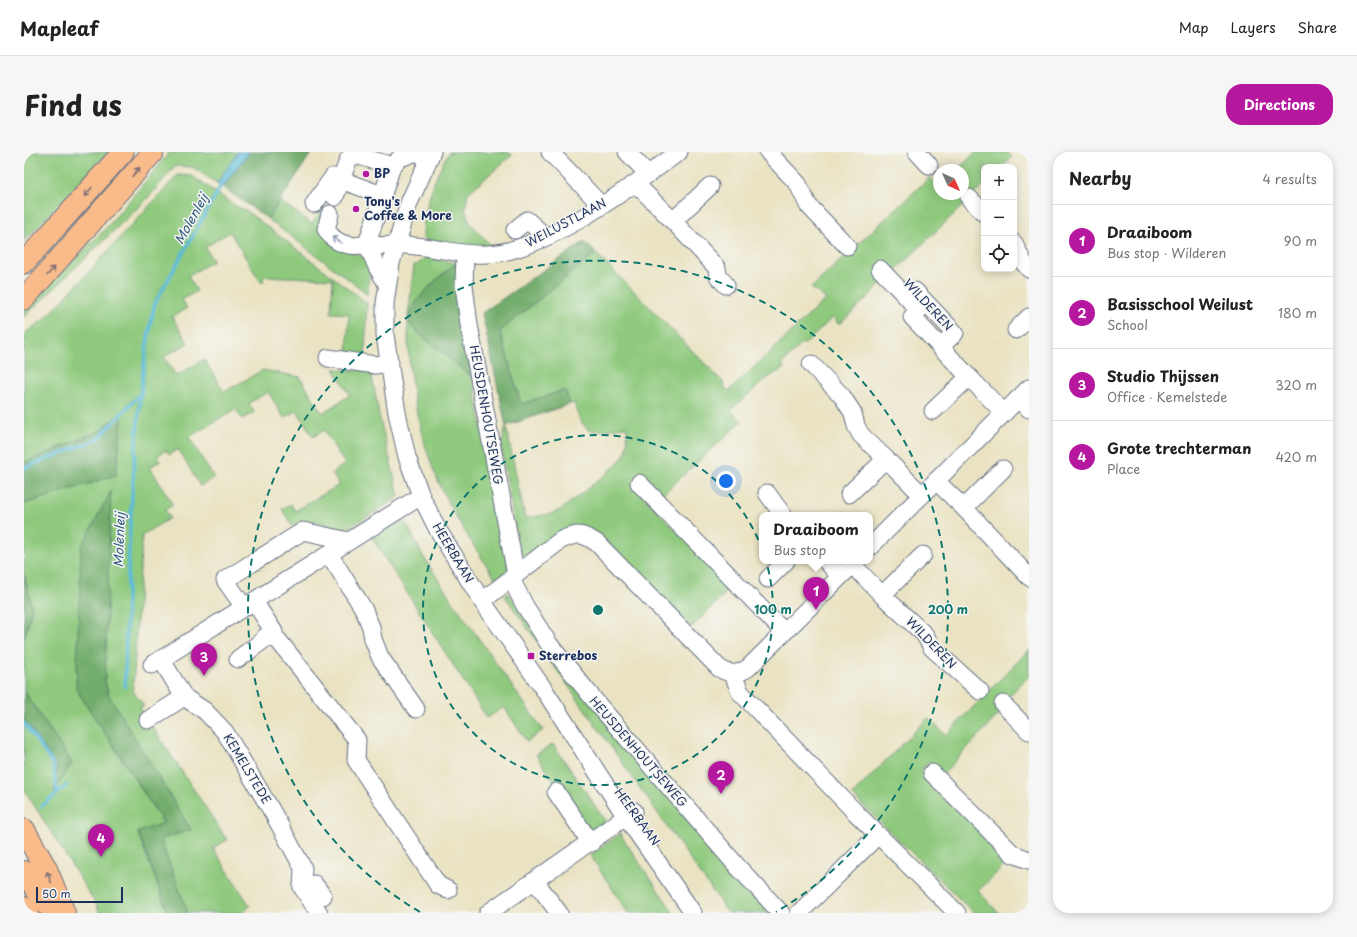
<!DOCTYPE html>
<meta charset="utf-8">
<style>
:root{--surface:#fff;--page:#f6f6f6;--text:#222;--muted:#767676;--line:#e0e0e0;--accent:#b5179e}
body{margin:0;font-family:"Playpen Sans",sans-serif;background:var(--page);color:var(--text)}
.controls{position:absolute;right:12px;top:12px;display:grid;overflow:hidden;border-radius:8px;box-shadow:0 2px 10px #0003}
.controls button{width:36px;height:36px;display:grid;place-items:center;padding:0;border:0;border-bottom:1px solid var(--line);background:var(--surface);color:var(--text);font:20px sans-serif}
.compass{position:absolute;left:909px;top:12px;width:36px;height:36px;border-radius:50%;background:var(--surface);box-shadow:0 2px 10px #0003;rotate:135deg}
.scale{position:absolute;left:12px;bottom:10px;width:87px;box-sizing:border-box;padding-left:4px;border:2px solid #1b2f5e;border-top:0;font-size:11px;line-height:14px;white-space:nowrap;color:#1b2f5e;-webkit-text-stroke:3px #f6f6f2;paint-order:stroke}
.you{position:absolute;left:702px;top:329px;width:14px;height:14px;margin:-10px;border:3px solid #fff;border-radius:50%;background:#1a73e8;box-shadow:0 0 0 6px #1a73e833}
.badge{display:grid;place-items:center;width:26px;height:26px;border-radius:50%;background:var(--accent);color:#fff;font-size:13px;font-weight:700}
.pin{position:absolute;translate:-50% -33px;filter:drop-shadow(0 1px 2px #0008)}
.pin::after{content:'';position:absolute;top:21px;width:14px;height:12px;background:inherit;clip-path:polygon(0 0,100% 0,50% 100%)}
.popup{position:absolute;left:735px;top:360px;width:114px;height:52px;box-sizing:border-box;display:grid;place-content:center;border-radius:8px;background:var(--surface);filter:drop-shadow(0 1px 3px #0005);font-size:13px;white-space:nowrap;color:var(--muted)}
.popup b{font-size:15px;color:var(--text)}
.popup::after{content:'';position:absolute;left:50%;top:100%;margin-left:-8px;border:8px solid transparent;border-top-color:var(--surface)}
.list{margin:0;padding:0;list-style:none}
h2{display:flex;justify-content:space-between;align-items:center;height:52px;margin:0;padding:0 16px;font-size:17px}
h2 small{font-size:13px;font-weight:400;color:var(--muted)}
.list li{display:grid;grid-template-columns:26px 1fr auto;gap:12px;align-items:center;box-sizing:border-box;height:72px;padding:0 16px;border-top:1px solid var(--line)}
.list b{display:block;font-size:15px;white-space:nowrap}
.list p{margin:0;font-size:13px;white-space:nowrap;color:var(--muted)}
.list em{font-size:13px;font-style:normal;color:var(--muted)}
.icon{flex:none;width:22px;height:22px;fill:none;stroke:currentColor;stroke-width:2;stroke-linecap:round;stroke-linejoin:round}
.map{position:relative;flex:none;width:1005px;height:761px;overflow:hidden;border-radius:16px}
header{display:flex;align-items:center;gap:24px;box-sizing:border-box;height:56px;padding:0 20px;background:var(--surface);border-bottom:1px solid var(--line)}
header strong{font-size:19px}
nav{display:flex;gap:22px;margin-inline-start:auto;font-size:14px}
.intro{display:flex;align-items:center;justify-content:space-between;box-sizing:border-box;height:96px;padding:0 24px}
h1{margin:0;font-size:28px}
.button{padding:10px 18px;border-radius:16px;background:var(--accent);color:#fff;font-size:14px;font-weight:700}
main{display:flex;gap:24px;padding:0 24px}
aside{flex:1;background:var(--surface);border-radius:16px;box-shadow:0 2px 10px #0003}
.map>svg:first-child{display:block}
.green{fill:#8ec97d;stroke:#547c6e}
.forest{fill:#72ad6c;stroke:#466e65}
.water{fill:#5bbbd9;stroke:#3b759c}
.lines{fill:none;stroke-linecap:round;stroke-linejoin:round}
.stream{stroke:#5bbbd9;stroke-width:3.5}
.minor-casing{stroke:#636e81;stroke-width:19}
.major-casing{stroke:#636e81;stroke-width:23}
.highway-casing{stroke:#636e81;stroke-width:24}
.minor{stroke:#fff;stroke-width:17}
.major{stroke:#fabb8b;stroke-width:21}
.highway{stroke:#fabb8b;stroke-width:22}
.oneway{stroke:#7f6e72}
.oneway2{stroke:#8d97ae}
.ring{fill:none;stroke:#0f766e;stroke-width:2;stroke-dasharray:7 5}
.poi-dot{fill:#b5179e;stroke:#f6f6f2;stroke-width:1.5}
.labels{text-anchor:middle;stroke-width:3;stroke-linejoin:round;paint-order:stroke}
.poi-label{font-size:12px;font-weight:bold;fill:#1b2f5e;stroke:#f6f6f2;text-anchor:start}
.street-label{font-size:12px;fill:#1b2f5e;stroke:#f6f6f2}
.water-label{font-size:13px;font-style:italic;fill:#2e5983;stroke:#f6f6f2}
.centre{fill:#0f766e;stroke:#f6f6f2;stroke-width:2}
.ring-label{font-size:12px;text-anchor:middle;font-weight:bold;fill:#0f766e;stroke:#f6f6f2;stroke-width:3;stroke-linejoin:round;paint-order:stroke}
</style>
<header>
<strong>Mapleaf</strong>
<nav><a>Map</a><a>Layers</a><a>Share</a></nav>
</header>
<div class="intro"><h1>Find us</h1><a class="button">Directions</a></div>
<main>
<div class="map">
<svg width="1005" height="761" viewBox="0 0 1005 761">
<rect width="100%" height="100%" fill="#f6f6f2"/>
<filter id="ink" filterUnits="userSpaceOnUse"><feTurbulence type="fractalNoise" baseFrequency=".025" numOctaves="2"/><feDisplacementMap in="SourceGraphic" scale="8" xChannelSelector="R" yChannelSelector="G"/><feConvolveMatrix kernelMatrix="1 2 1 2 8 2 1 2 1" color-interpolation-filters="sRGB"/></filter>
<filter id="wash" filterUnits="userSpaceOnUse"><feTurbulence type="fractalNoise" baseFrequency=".012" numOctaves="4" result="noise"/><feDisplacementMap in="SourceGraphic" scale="16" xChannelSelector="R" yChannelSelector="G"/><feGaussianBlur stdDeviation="0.9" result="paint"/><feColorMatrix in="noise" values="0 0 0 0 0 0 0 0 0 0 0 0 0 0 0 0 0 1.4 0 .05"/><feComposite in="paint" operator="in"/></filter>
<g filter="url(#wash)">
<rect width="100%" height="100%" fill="#eae3c3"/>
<g class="green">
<path d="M0 0H84L0 89Z"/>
<path d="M146 0H214L193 31 168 15 151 14 124 46 0 165V158L84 74Z"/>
<path d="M425 0H484L488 3 444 41 441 57 446 71 468 95 428 92 399 87C398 61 411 22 425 0Z"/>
<path d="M952 0H983L988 5 978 15H960V33L815 173 809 165 781 192 779 191 758 212 760 216 742 227 707 258 718 269 639 342 621 323 609 333 707 436 668 475 590 396 566 378 497 410 477 294 482 274 501 366 527 362 538 357C553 344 591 318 600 303 605 296 603 284 603 275 589 275 577 281 564 278L558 271 550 251 546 252 541 238 497 252 476 179 572 101 699 230 700 235 705 239 802 147 787 136 906 25 915 34V42H939V18H933Z"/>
<path d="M154 23 168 24 210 53 224 60 343 151 341 205 323 203 325 162 307 161 309 127 240 124 239 130 236 129 206 80 181 95 189 109 164 124 173 139 158 148 163 156 148 165 164 191 140 205 152 224 180 207 200 240 239 218 276 225 298 261 326 243 310 217 347 219 355 263 375 345 322 378C303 373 286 364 268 374L258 357 267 352 271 359 315 333 308 321 321 312 300 278 289 285 273 258 260 266 244 240 225 251 230 260 218 267 212 257 165 285 190 326 176 334 154 297 145 303 142 298 133 304 136 309 126 315 149 353 141 358 146 366 118 383 109 539 120 554 116 556 203 688 189 696 226 754 219 761H164L136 687 167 678 86 547 81 529 52 537 140 672 114 681 144 761H75L73 754 0 637V567L33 615 48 611 0 539V488L8 456 0 422V352L92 323 99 259 77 278 0 311V182L23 165Z"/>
<path d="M256 49 288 72 296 60 300 63 319 97 337 104 347 111 343 143 336 136 244 67Z"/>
<path d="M401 105 432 111C413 126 395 142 384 164L390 113H393Z"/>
<path d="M384 169 391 178 449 226 485 417 472 428C456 403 439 378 425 352 396 296 383 232 384 169Z"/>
<path d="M380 367 399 404 427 447 519 578 503 590 480 555 463 566 348 386Z"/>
<path d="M483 441 489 447 751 761H704L481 444Z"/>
<path d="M1005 498V524L975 554 979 558 919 622 905 610 896 620 986 708 954 739 975 761H950L828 643 904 566 922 583Z"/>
<path d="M529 592 582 670 566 681 512 603Z"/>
<path d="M596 682 649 760 650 761H604L566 703Z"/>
</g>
<g class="forest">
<path d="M226 0H288L244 67 199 35 211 18Z"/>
<path d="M560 90 572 101 476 179 497 252 541 238 546 252 482 274 458 161Z"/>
<path d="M432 111H436L449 226 391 178C389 175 385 171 384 168 381 155 422 119 432 111Z"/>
<path d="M99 259 92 323 0 352V311L77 278Z"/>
<path d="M87 339 81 529 83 540 167 678 136 687 164 761H144L114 680 140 671 52 537 57 396Z"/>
<path d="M0 422 8 456 0 488Z"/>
<path d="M0 539 48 611 30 640 33 615 0 567Z"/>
</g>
<path class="water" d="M214 0H226L211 18 199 35 193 31Z"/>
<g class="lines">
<g class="stream">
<path d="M0 316 74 287 117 241"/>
<path d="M101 535C102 450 105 365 113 280 117 237 121 193 131 151L199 30"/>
<path d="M0 571 29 612 33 641"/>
<path d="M18 654 43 633"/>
</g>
</g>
</g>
<g filter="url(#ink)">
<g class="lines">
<g class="minor-casing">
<g id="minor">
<path d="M408 0 385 51 367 111 361 151V183L373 261 383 305 397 344 414 378 458 449 519 536 602 665 669 761"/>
<path d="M526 0 577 53"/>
<path d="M603 0 624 22"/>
<path d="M744 0 774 32 784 53 823 94"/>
<path d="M893 0 905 13"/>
<path d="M404 6 392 0 376 6 368 14 343 92C360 96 374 91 391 94 416 96 438 104 464 102 522 99 608 34 655 0"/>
<path d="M612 32 649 69 686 34"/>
<path d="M358 43 317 28 325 6 332 3 368 14"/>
<path d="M945 46 960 61"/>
<path d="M290 52 309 25 317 28 311 45"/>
<path d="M306 62 302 77C311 93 327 96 343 92L353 115 363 132"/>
<path d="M649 69 693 116 694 124 702 133"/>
<path d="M491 78 503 68 522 85"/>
<path d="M990 91 999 110 1005 117"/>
<path d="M441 103 440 133 445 173 492 423"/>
<path d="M856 117 895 158 888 165 945 225"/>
<path d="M891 139 931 181 916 195"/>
<path d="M992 178 1005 165"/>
<path d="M304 206 351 213 366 211"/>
<path d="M787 212 818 244 829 261 832 274 837 283 862 307"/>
<path d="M994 247 1005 257"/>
<path d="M909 259 945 225 980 261"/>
<path d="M912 329 940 356 979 317"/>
<path d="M615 331 760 480"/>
<path d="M743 341 759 363"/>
<path d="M825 342 862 307 898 343"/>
<path d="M940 356 1005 425"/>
<path d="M846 395 1005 236"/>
<path d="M305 402 339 456 347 475 349 487 356 505 392 557"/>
<path d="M802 409 816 424"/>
<path d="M828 412 858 443 899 403"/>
<path d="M487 427 501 454 525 492 572 550 713 714 757 761"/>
<path d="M744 427 762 409"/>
<path d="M858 443 901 483 908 496 956 539"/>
<path d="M458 449 537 388C554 381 558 381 573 391L695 516C706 523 713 523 724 516L832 409"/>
<path d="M220 455 201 428 279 379 325 389"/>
<path d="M241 485 254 488 333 588 332 608 414 733 424 738"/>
<path d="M137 507 160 545 181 559 201 580 249 661 279 716 278 735 295 761"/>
<path d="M214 507 250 480 230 449"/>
<path d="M128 513 397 344"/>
<path d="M709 522 716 540 832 661 933 761"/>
<path d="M979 552 1005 579"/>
<path d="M124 568 160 545"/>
<path d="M908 621 989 702 1005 708"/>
<path d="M532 640 567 691"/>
<path d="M511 729 535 761"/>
<path d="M278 735 290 732 299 744"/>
<path d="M464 761 610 659"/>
<path d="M775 761 854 683"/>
</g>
</g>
<g class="major-casing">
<g id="major">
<path d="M0 111 99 0"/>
<path d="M0 147 129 0"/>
</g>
</g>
<g class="highway-casing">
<g id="highway">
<path d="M0 678 22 717 40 761"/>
<path d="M0 720 30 761"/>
<path d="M0 756 4 761"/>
</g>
</g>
<use href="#minor" class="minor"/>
<use href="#major" class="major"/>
<use href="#highway" class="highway"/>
</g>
<defs><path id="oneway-shaft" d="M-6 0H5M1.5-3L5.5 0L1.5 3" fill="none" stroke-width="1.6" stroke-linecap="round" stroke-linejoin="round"/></defs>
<g class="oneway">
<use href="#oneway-shaft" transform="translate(112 20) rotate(-49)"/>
<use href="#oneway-shaft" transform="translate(64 40) rotate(131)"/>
<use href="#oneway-shaft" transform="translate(27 119) rotate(-48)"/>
<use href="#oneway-shaft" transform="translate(25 725) rotate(-112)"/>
</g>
<use class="oneway2" href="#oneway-shaft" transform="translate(313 88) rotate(-146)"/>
</g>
<g class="ring">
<circle cx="574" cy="458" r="175"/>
<path d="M396 760A350 350 0 1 1 752 760"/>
</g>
<g class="poi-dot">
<circle cx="342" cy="22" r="4"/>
<circle cx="332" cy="57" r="4"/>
<rect x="503" y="500" width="8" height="8" rx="2"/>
</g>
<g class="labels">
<g class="poi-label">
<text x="350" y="26">BP</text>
<text x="340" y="54">Tony's<tspan x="340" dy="14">Coffee &amp; More</tspan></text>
<text x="515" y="508">Sterrebos</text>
</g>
<g class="street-label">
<text transform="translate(542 71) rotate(-28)" y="4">WEILUSTLAAN</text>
<text transform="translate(904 153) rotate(47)" y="4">WILDEREN</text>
<text transform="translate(462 263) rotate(80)" y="4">HEUSDENHOUTSEWEG</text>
<text transform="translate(429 401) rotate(59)" y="4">HEERBAAN</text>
<text transform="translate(907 491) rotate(46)" y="4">WILDEREN</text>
<text transform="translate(614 600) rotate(49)" y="4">HEUSDENHOUTSEWEG</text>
<text transform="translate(223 617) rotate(59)" y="4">KEMELSTEDE</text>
<text transform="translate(613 665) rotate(54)" y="4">HEERBAAN</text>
</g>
<g class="water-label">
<text transform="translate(167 67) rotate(-61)" y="5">Molenleij</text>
<text transform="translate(95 388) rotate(-88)" y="5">Molenleij</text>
</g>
</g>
<circle cx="574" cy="458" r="6" class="centre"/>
<g class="ring-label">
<text x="749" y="462">100 m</text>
<text x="924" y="462">200 m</text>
</g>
</svg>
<div class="controls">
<button>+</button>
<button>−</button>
<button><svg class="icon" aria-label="locate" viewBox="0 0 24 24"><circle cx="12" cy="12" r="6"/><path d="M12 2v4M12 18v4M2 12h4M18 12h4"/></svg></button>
</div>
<svg class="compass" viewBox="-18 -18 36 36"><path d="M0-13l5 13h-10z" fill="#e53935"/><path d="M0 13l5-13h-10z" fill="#767676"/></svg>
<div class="scale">50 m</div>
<div class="you"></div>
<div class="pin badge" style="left:792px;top:458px">1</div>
<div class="popup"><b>Draaiboom</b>Bus stop</div>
<div class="pin badge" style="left:697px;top:642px">2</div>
<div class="pin badge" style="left:180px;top:524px">3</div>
<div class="pin badge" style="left:77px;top:705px">4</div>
</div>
<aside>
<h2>Nearby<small>4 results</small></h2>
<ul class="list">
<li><span class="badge">1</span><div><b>Draaiboom</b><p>Bus stop · Wilderen</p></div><em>90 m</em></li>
<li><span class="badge">2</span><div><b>Basisschool Weilust</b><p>School</p></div><em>180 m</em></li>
<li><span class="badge">3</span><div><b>Studio Thijssen</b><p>Office · Kemelstede</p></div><em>320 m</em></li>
<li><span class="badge">4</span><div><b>Grote trechterman</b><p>Place</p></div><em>420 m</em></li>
</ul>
</aside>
</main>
